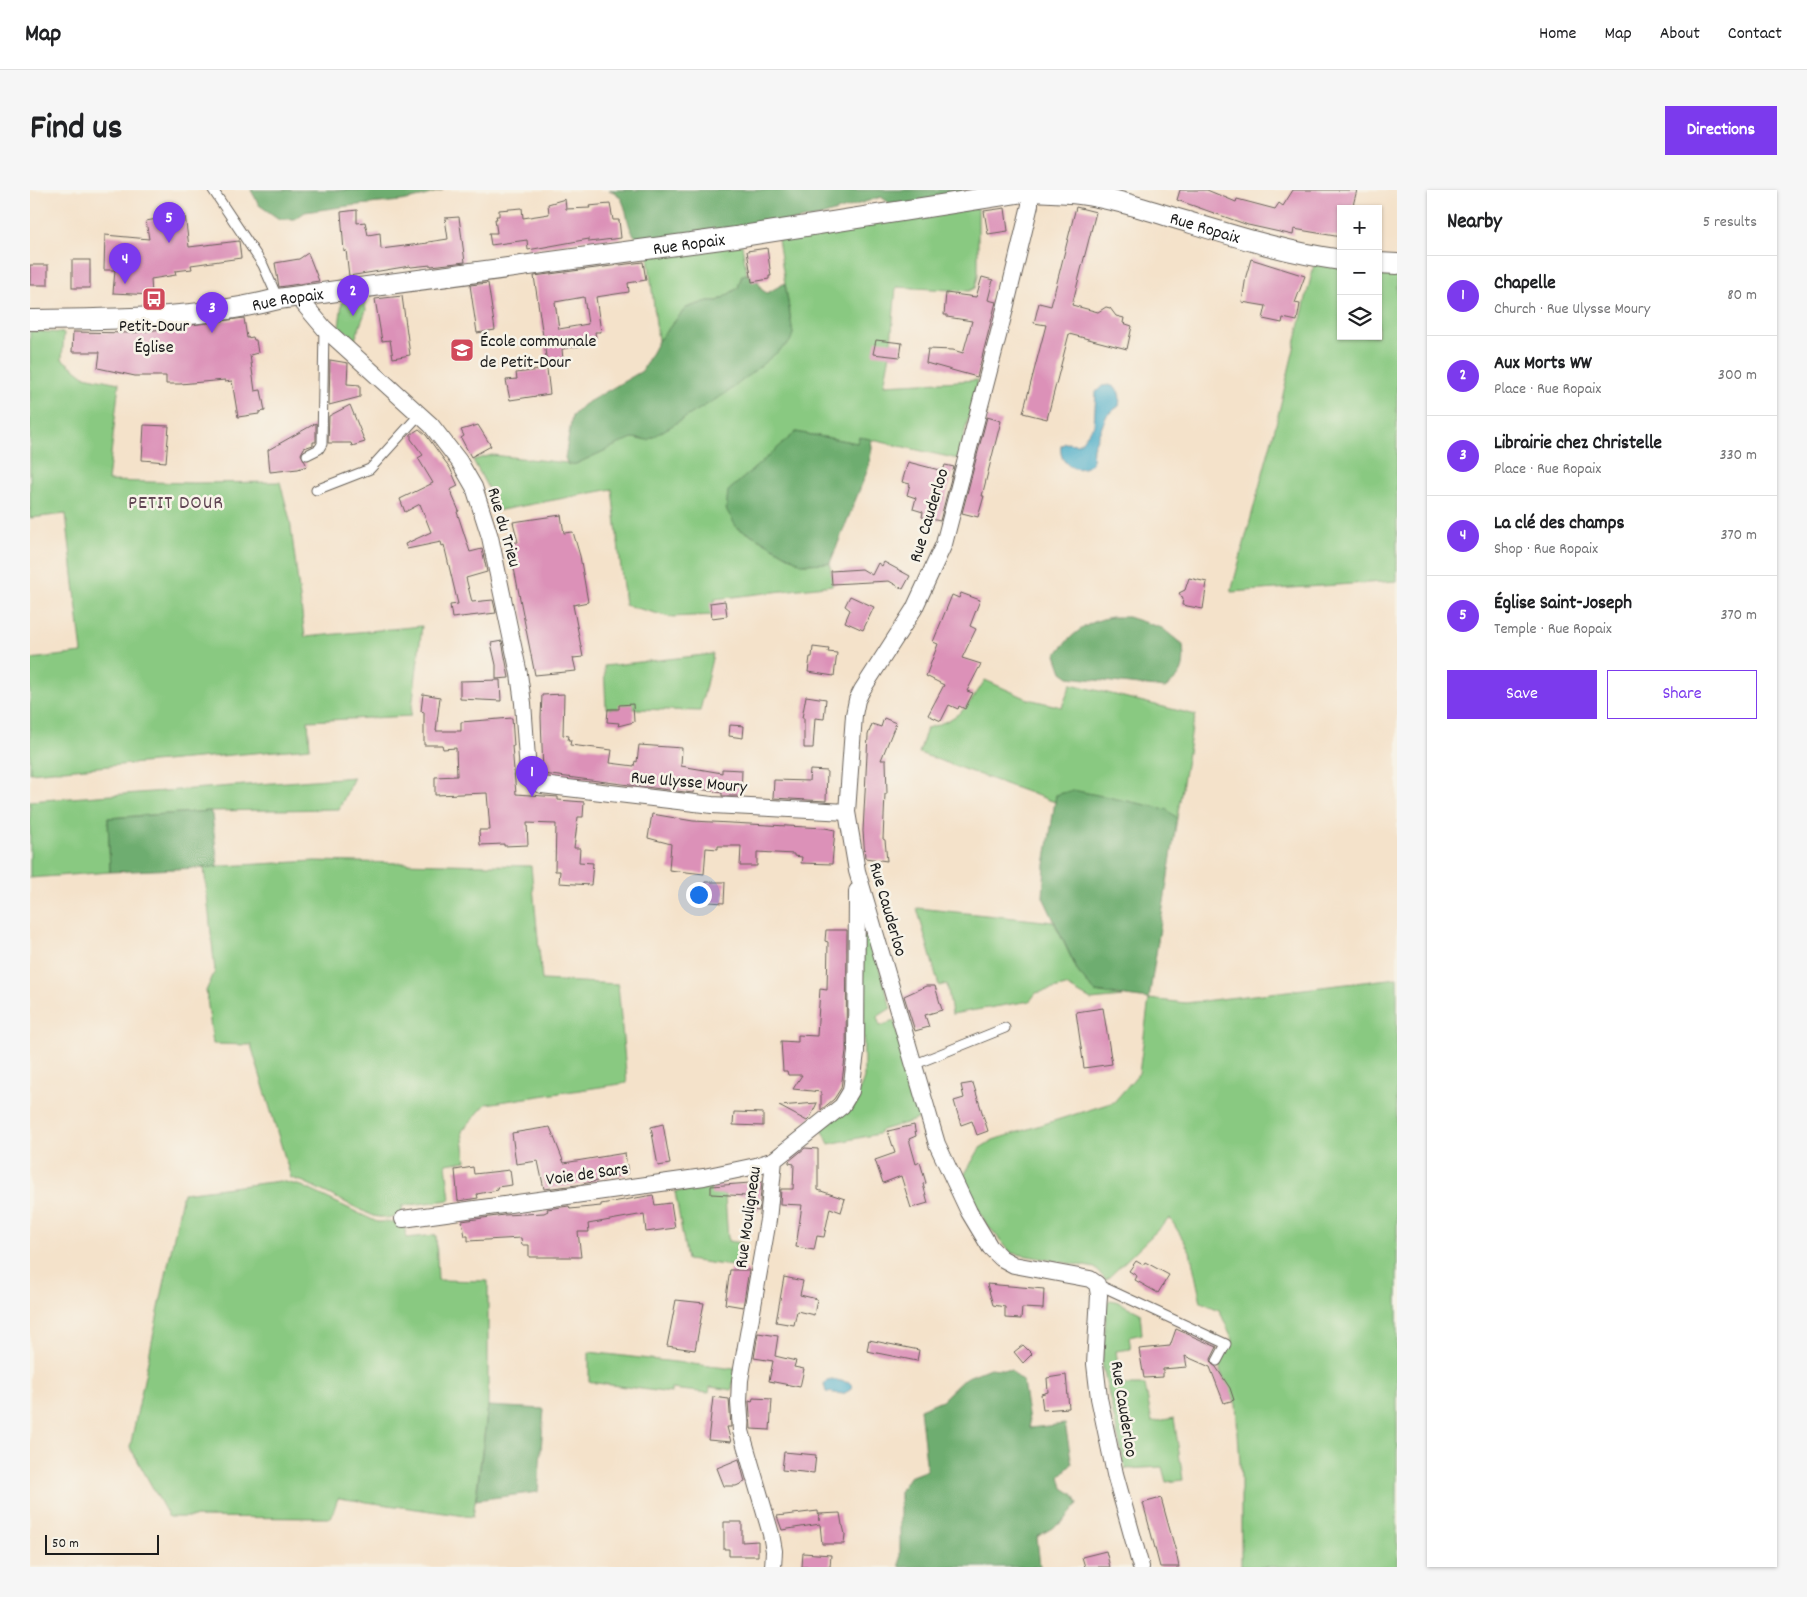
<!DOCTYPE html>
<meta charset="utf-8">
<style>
:root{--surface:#fff;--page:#f6f6f6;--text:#202124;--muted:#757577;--line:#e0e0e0;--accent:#7c3aed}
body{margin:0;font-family:Dekko,sans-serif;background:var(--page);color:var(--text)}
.controls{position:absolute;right:15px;top:15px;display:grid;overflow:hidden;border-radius:0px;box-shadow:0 1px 4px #0004}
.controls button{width:45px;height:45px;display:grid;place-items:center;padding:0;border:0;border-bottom:1px solid var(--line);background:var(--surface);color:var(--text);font:25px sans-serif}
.scale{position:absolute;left:15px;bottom:12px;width:114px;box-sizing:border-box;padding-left:5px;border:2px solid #1c1c1c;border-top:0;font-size:14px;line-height:18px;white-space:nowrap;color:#1c1c1c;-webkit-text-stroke:4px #f7f3e8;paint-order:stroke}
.you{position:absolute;left:668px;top:704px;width:18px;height:18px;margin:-12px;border:4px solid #fff;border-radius:50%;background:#1a73e8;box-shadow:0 0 0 8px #1a73e833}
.badge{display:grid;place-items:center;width:32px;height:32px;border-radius:50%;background:var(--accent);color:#fff;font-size:16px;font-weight:700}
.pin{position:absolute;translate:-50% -41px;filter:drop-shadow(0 1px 2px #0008)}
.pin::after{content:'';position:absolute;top:26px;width:18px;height:15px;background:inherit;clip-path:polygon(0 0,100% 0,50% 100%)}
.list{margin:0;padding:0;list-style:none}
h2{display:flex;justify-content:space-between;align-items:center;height:65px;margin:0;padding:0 20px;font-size:21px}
h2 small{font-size:16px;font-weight:400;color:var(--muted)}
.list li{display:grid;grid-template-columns:32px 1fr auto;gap:15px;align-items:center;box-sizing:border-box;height:80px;padding:0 20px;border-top:1px solid var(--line)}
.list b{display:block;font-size:19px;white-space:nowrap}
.list p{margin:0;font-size:16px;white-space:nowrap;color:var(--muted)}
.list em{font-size:16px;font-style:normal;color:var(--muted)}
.actions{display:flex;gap:10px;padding:15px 20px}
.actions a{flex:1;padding:11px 0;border:1px solid var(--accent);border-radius:0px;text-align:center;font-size:18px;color:var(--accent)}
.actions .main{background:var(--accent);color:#fff}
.icon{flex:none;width:28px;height:28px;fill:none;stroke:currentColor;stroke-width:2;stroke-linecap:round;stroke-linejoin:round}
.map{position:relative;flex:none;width:1367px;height:1377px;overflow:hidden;border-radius:0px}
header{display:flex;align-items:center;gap:30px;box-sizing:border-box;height:70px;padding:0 25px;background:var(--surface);border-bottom:1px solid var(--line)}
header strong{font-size:24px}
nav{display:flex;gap:28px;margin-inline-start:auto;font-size:18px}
.intro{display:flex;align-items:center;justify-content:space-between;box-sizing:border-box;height:120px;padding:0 30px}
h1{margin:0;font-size:35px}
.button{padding:12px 22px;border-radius:0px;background:var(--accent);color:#fff;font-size:18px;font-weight:700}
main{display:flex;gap:30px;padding:0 30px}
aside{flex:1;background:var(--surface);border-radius:0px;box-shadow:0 1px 4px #0004}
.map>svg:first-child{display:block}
.green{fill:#89c981;stroke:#52724e}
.forest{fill:#6ead6f;stroke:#456446}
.water{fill:#47abc7;stroke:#326472}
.building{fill:#dc91b8;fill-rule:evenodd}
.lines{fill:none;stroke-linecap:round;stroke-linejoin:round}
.service-casing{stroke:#686159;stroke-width:11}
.minor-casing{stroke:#686159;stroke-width:18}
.tertiary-casing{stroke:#686159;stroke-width:22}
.service{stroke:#fff;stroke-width:9}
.minor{stroke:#fff;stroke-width:16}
.tertiary{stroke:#fff;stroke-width:20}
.labels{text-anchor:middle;stroke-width:5;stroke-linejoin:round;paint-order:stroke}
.street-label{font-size:18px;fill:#1c1c1c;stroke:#f7f3e8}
.poi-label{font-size:18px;fill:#1c1c1c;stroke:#f7f3e8}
.quarter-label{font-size:20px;letter-spacing:1px;fill:#5f4553;stroke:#f7f3e8}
</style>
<header>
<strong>Map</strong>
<nav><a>Home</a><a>Map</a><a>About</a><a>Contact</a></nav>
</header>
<div class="intro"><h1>Find us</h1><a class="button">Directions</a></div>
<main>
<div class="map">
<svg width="1367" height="1377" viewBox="0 0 1367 1377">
<rect width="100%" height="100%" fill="#f7f3e8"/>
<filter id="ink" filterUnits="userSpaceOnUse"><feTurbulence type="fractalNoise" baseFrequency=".02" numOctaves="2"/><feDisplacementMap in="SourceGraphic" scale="10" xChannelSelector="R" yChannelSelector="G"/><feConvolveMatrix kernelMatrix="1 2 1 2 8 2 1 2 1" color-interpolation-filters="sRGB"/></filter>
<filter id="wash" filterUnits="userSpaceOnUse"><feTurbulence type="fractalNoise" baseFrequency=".0096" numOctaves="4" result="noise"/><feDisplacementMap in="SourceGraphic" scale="20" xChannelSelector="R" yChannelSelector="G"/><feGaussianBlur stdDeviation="1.12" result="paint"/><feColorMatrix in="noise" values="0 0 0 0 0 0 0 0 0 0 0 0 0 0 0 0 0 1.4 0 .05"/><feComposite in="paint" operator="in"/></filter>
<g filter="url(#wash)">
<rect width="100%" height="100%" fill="#f4e2ca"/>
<g class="green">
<path d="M948 18V86L945 98 939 101 866 97 860 164 854 195 948 190 928 269 829 247 827 253 766 242 707 338 724 346 772 374 800 373 803 395 685 409V425L640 427 595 415 582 299 466 321 461 304 443 270 462 265 546 274 602 247 611 250 763 144 748 49Z"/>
<path d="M712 55 717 84 712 85 708 98 688 111H678L656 118 628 151 618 66Z"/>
<path d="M1286 66 1311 70V146H1348V73L1367 74V391L1201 402 1245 238Z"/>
<path d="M334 109 336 120 324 152 309 137 312 112Z"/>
<path d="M0 141 34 143 32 169 54 186 89 193 78 291 163 293 250 292 260 330 275 447 392 436 381 526 278 531 280 558 0 583V469L52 463 36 324 0 328Z"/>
<path d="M683 464 670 521 576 518 574 476Z"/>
<path d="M955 490 998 509 1032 517 1041 494 1166 525 1162 539 1147 628 1136 619 1026 605 1025 612 889 563 897 538C930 529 938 517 955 490Z"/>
<path d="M324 587 309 619 180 621 78 628 80 682 0 688V611Z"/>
<path d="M285 671 501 676 512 790 588 794 597 893 456 914 432 941 436 971 416 974 420 1010 372 1016 373 1026 356 1028 343 1026 274 992 261 988 221 855 183 854 176 801 185 781 174 677Z"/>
<path d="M887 718 1024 732 1048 782 1065 802 1093 807 1061 810 1036 796 1006 803 1000 811 922 824 917 794 909 796Z"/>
<path d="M833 747H837L841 750 861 818 847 827 850 836 864 831 891 926 886 930 852 940 848 944 799 954 792 939C811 923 827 913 834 888Z"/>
<path d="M1367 788V1377H1211V1288L1206 1214 1190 1181 1191 1171 1203 1150 1189 1120 1171 1112 1160 1061 1140 1028 1076 1090 1065 1078 981 1063 955 1032 933 987 950 958 963 950 1084 912 1109 883 1119 809 1156 813Z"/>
<path d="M250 991 272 996 347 1032H374L376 1048 406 1045 408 1090 458 1091V1216L443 1327 308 1308 301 1328 139 1327 100 1257 153 1003Z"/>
<path d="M691 994V1004H695V1006L698 1051 713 1053 710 1077 657 1070 645 1002Z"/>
<path d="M1080 1110 1086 1111 1110 1123 1112 1144 1099 1147 1101 1159 1086 1161 1091 1195H1115L1122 1232 1144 1228 1153 1290 1136 1292 1132 1277 1095 1279 1072 1173 1077 1113Z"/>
<path d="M559 1162 705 1179 702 1200 680 1197 679 1203 641 1199V1203L559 1192Z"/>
</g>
<g class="forest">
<path d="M221 0H413L391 7 371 11 318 16 275 22 265 29H249L229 15Z"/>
<path d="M579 0H934L926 13 872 22 851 7 791 26 616 58C611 53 604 46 601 40 595 26 597 5 579 0Z"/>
<path d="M717 84 727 89 732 100 737 103 755 93 763 144 760 152 698 202 618 250 602 248 546 274 538 275 535 268 542 226 553 215 612 181 628 151 656 118 678 111H688L708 98 712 85Z"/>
<path d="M766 242 827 253 829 247 841 249 842 258 838 279 800 373 772 374 724 346 707 338 696 319 698 301Z"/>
<path d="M1082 427H1098L1132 438 1153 455C1155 478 1154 484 1135 498L1039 487 1032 482 1026 465C1040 445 1057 431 1082 427Z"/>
<path d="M1043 600 1136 619 1147 628 1119 809 1065 802 1048 782 1013 707 1015 675 1026 605Z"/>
<path d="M180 621 182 625 188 677 80 682 78 628Z"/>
<path d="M960 1178 981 1180 993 1192 1000 1238 1035 1234 1042 1274 1030 1286 1033 1298 1044 1305 1048 1314 1034 1331 1007 1347 1010 1377H870V1301L879 1287 897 1280 890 1219 912 1210 935 1188Z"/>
<path d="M458 1216 514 1219 508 1302 446 1310Z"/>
</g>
<g class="water">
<path d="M1079 195C1090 198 1091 206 1089 216L1077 225 1063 258 1062 273C1049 286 1028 275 1031 256L1035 253 1047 254 1051 252 1064 235 1066 202 1072 196Z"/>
<path d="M802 1189 820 1193 822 1196 820 1200 813 1204 796 1202 794 1194 797 1190Z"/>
</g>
<g id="blocks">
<g class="building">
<path d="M1150 0H1177L1206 12 1207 9 1245 19 1249 13 1253 16 1263 0H1327L1322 19H1311V47L1264 39 1263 45 1218 35 1147 10Z"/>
<path d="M535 9 536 19 560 18 559 16 580 14 583 30H589L591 48 559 52V49L498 60 497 50 461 55 459 43H467L465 29H467L466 26H469V20L492 18 493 28 519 24 518 14Z"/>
<path d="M1046 17 1066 22 1042 115 1068 122 1076 117 1080 118 1086 126 1094 128 1093 133 1102 136 1097 159 1039 144 1017 229 993 223 1016 135 1004 133 1009 113 1021 116Z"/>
<path d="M975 18 978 41 958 44 954 21Z"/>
<path d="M139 20 144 27 155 25 159 57 209 51 211 68 161 75 162 79 145 81 146 85 121 89 122 105 83 103 85 80H74L75 45 119 49 116 31 127 29 130 22Z"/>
<path d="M327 20V33L335 32 338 45 350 43 351 59 398 53V52L418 49 415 28 429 27 435 72 401 76V75L381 77 380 76 319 86 316 60 314 62 311 22Z"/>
<path d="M737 58 741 86H739V89L722 92 717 61Z"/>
<path d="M278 63 289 91 249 97 245 73 269 69Z"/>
<path d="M1221 69 1275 86 1265 113 1270 114 1267 131 1253 128 1252 133 1233 129 1236 116 1212 112 1216 86Z"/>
<rect x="42" y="70" width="18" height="28"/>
<path d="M613 72 616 90 598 93 599 102 566 107 571 142H565L566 148 561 149V154L532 159 533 170 517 173 504 86ZM554 107 558 134 529 139 525 112Z"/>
<rect x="0" y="75" width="18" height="20"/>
<path d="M952 87 963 90 958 110 966 112 947 187 896 173 898 159 923 160 933 163 942 131 917 127V125H914L916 103 946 107Z"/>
<path d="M458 93 465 140 447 143 440 95Z"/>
<path d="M372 106 380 165 363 168 360 150 352 151 345 109Z"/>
<path d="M214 128 217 148 223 147 224 150H226L228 163 220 165 225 201 231 200 235 221 229 222V224L208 227 202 191 195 192V190L150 194H136V186H105L68 178 70 162H42L43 142 102 143Z"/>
<path d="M846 150 872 153 870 167 843 164Z"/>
<path d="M300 170 318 173 317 194 330 195V207L299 215Z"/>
<path d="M517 179 520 204 480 210 476 190 487 189 486 183Z"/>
<path d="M320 215 335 252 322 256 321 253H298L299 226Z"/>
<path d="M957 227 971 231 952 306H954L948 327 932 323Z"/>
<path d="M286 233V252H283V255L274 258 271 264 277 276 268 279 240 282 238 260Z"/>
<path d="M114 235 139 236 136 272 112 270Z"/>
<path d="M448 235 461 256 441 267 431 248 434 246 431 240Z"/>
<path d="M389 239 396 245 420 278 428 296 420 300 429 321 427 322 440 362 452 359 457 382 436 388 442 412 463 410 466 423 422 428 420 415 428 414 414 355 412 356 411 352 377 359 375 354 401 342 390 314 375 322 370 309 403 293 388 268 393 265 381 249V244Z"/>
<path d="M878 272 913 281 915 275 924 277 910 331 892 327 893 322 883 319 886 308 877 305 880 294 872 292Z"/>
<path d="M531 325 534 343 543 342 550 366 558 412 543 415 553 467 543 468 546 481 505 485 479 353 488 352 483 332Z"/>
<path d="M854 372 880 386 873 399 859 391 802 394 801 381 832 379 842 385 848 373 852 376Z"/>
<path d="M1159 388 1177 392 1173 419 1152 415 1153 409 1149 403 1155 400Z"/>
<path d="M931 403 950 410 940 436 946 439 932 468 951 474 937 501 943 503 935 519 929 516 928 519 919 515 911 531 898 525 914 495 896 486 908 454 903 452 922 405 929 408Z"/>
<path d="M820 406 844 417 833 440 815 432 820 420 815 416Z"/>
<path d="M695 411 697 426 682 428 680 413Z"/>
<path d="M472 451 479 488 466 489V475L461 453Z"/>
<path d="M783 457 799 459 798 462 807 463 804 486 778 482 780 467H782Z"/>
<path d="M470 490 471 511 430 509V491Z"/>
<path d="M393 504 410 507 406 541H431V532L482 528 484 556H482L486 604 528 607V610L554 612 553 627H548L544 658H550L549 672 563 673 561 695 529 693 530 681H525L526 634 497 633 498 655 474 656V654L450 655 449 640H460L457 603 405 605V587L427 586 426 558 413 559 412 555H394V522L391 521Z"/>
<path d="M534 504 533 545 539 546 538 550H541L540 555 582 560 580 573 604 576 605 571 607 572 609 555 652 558 651 576 692 583V579L712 580 711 606H692V603L664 598 663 603 513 584 511 527 512 505Z"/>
<path d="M776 506 796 509 794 529 785 528 783 558H774V528H772Z"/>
<path d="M603 514 604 532 588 536 589 533 577 532 578 519H589V515Z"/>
<path d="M854 528 866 533 851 570H856L857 604H855L853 649 855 650 857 671 835 668 833 641 838 545 842 534 851 537Z"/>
<path d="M700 535 714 536 713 548 699 546Z"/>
<path d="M780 580 797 581 796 611 743 608 744 590 779 591Z"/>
<path d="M622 624 663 631 795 638 805 640 802 674 771 673 772 667 764 666V664L727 662V676H710L711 656H688V659L676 658 674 684 639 680 641 654 618 648Z"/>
<path d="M675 692H695L694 713 679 712V709L673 708Z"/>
<path d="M796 740H817L816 861 811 898 804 909 791 920V902L763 899 772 885H758L757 881H753L751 851 768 852V845L787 846 790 799 797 800 798 752 795 751Z"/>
<path d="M896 796H905L912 820 895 825 899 837 885 841 874 806Z"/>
<path d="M1073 818 1082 874 1054 878 1046 822Z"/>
<path d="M943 893 958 941 947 945 942 931 931 935 924 911 934 908 931 895Z"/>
<path d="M787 913 780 928 777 931 749 916Z"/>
<path d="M704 922 733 923V936L703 935Z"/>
<path d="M633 934 640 974 628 976 621 937Z"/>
<path d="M884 935 886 946 879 949 886 974 890 972 896 993 893 994 898 1013 881 1018 871 986 853 993 845 970 865 963 858 941Z"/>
<path d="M520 937 534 973 595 963 598 984 567 989V991L547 995 514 999 508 971 486 974 482 943Z"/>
<path d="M775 958 788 959V1000L815 1009 811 1022 800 1018 794 1047 787 1046 784 1060 766 1057 772 1015 750 1014 751 999H763L764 974 759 973V971Z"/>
<path d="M443 977 444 984 480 980 482 995 467 997 468 1000 447 1004 448 1008 428 1011 425 980Z"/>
<path d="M720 990 732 991 729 1021 717 1019V1006L681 1004V996L720 993Z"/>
<path d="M623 1005 625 1015 641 1013 645 1038 616 1042 614 1024 558 1034 559 1042H548L551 1067H499V1055H492L491 1048 438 1051V1046H435L432 1031 474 1025 514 1023 518 1021 517 1019 539 1016 540 1019 571 1016V1014Z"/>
<path d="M1106 1071 1113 1075 1115 1072 1139 1085 1128 1103 1105 1090 1107 1086 1099 1081Z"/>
<path d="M700 1080H719L713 1117 695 1114Z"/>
<path d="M754 1087 773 1091 770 1105 787 1109 784 1125 767 1121 764 1135 746 1132Z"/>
<path d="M957 1094 1014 1099 1013 1119 992 1118 991 1129 975 1128V1117L963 1115Z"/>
<path d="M646 1110 674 1113 665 1160 637 1156Z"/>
<path d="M1146 1139 1187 1157 1181 1169 1182 1174 1186 1177 1200 1198 1204 1210 1194 1213 1180 1177 1155 1166 1157 1177 1133 1179V1187L1114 1188 1109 1159 1140 1156Z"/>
<path d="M728 1143 748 1146 745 1166 766 1171 764 1177 774 1179 770 1197 739 1191 743 1171 724 1168Z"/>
<path d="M839 1150 889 1160 887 1171 837 1161Z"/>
<path d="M993 1155 1002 1164 993 1173 984 1162Z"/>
<path d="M1036 1185 1039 1218 1013 1220 1011 1204 1018 1202 1017 1188Z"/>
<path d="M683 1207 699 1209 701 1237H697L701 1252 678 1250Z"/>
<path d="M723 1208 742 1209 740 1240 721 1239 719 1211 722 1212Z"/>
<path d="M754 1262 786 1265 784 1283 752 1280Z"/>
<path d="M709 1269 715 1292 706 1296H694L687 1278Z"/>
<path d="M1131 1308 1146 1362 1149 1377H1130L1113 1313Z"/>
<path d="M788 1321 789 1331V1324L810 1323 812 1335 813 1336 815 1344 814 1354H792L790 1334 752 1340 747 1326Z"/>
<path d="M694 1332H712V1352L728 1351V1366H699V1359H694Z"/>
<path d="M1076 1361 1080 1377H1055L1052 1367Z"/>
<path d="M773 1363 801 1365 800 1377H772Z"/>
</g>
</g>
</g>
<g filter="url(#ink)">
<use href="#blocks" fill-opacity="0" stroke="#686159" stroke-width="1"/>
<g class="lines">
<g class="service-casing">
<g id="service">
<path d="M183 0 233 75 248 109"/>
<path d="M277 265 289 259 292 254 294 138"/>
<path d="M286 300 340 279 390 224"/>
<path d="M883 875 975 838"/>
<path d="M1067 1094 1196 1154 1187 1171"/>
</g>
</g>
<g class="minor-casing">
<g id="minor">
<path d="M1000 1V15L975 119 914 354 884 419 832 500 827 510 824 525 817 622 827 681 907 954 939 1022 960 1057 971 1068 984 1075 1060 1089 1067 1094 1069 1105 1065 1174 1069 1208 1085 1284 1111 1377"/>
<path d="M267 106 294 138 401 235 429 271 444 297 460 347 489 484 493 513 498 582 502 590 512 595 682 615 817 622"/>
<path d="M373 1029 674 987 726 976 744 970"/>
<path d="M743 1377 744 1361 741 1344 711 1241 709 1212 710 1190 738 1030 744 970 812 916 821 901 826 862 827 701"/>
</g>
</g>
<g class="tertiary-casing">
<g id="tertiary">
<path d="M1348 73 1367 74"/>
<path id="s1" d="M0 130C83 129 167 130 248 109L706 47 1000 1C1017 2 1033 2 1050 4 1080 8 1109 17 1138 26 1195 43 1252 62 1311 70"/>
</g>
</g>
<use href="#service" class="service"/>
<use href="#minor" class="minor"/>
<use href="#tertiary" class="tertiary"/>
</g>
</g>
<defs>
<g id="bus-square" transform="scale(1.25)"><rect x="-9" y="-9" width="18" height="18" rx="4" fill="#d1495b" stroke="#f7f3e8"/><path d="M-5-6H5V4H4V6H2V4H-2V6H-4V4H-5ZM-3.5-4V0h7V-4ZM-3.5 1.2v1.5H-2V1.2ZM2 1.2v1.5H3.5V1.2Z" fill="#fff"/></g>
<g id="school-square" transform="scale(1.25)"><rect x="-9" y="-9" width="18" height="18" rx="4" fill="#d1495b" stroke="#f7f3e8"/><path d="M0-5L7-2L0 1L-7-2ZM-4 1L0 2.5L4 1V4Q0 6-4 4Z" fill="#fff"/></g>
</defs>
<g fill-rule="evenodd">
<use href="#bus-square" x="124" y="109"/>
<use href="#school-square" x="432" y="160"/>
</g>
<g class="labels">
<g class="street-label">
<text dy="6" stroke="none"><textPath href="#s1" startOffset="1189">Rue Ropaix</textPath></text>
<text dy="6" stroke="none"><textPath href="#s1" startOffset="664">Rue Ropaix</textPath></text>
<text dy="6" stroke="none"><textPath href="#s1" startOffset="259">Rue Ropaix</textPath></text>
<text transform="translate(898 325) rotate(-73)" y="6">Rue Cauderloo</text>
<text transform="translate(475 337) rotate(74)" y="6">Rue du Trieu</text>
<text transform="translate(659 591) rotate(5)" y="6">Rue Ulysse Moury</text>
<text transform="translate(859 719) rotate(74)" y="6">Rue Cauderloo</text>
<text transform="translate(557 983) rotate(-8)" y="6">Voie de Sars</text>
<text transform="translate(717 1027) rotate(-82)" y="6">Rue Mouligneau</text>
<text transform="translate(1095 1219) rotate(81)" y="6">Rue Cauderloo</text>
</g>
<g class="poi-label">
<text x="124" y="141">Petit-Dour<tspan x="124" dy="21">Église</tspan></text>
<text x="450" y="156" text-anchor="start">École communale<tspan x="450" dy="21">de Petit-Dour</tspan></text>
</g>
<g class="quarter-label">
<text x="146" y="318">PETIT DOUR</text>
</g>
</g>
</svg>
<div class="controls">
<button>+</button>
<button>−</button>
<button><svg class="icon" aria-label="layers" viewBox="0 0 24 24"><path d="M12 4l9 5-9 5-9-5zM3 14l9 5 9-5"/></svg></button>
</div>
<div class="scale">50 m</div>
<div class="you"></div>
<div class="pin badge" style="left:502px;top:607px">1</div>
<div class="pin badge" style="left:323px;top:126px">2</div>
<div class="pin badge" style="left:182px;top:143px">3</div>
<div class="pin badge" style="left:95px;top:94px">4</div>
<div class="pin badge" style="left:139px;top:53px">5</div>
</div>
<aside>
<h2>Nearby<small>5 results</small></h2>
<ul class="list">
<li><span class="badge">1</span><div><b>Chapelle</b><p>Church · Rue Ulysse Moury</p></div><em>80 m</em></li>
<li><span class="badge">2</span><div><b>Aux Morts WW</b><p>Place · Rue Ropaix</p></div><em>300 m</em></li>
<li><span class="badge">3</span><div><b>Librairie chez Christelle</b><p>Place · Rue Ropaix</p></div><em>330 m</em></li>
<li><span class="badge">4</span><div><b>La clé des champs</b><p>Shop · Rue Ropaix</p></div><em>370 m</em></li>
<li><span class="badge">5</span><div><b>Église Saint-Joseph</b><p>Temple · Rue Ropaix</p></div><em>370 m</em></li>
</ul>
<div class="actions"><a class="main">Save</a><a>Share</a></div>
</aside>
</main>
